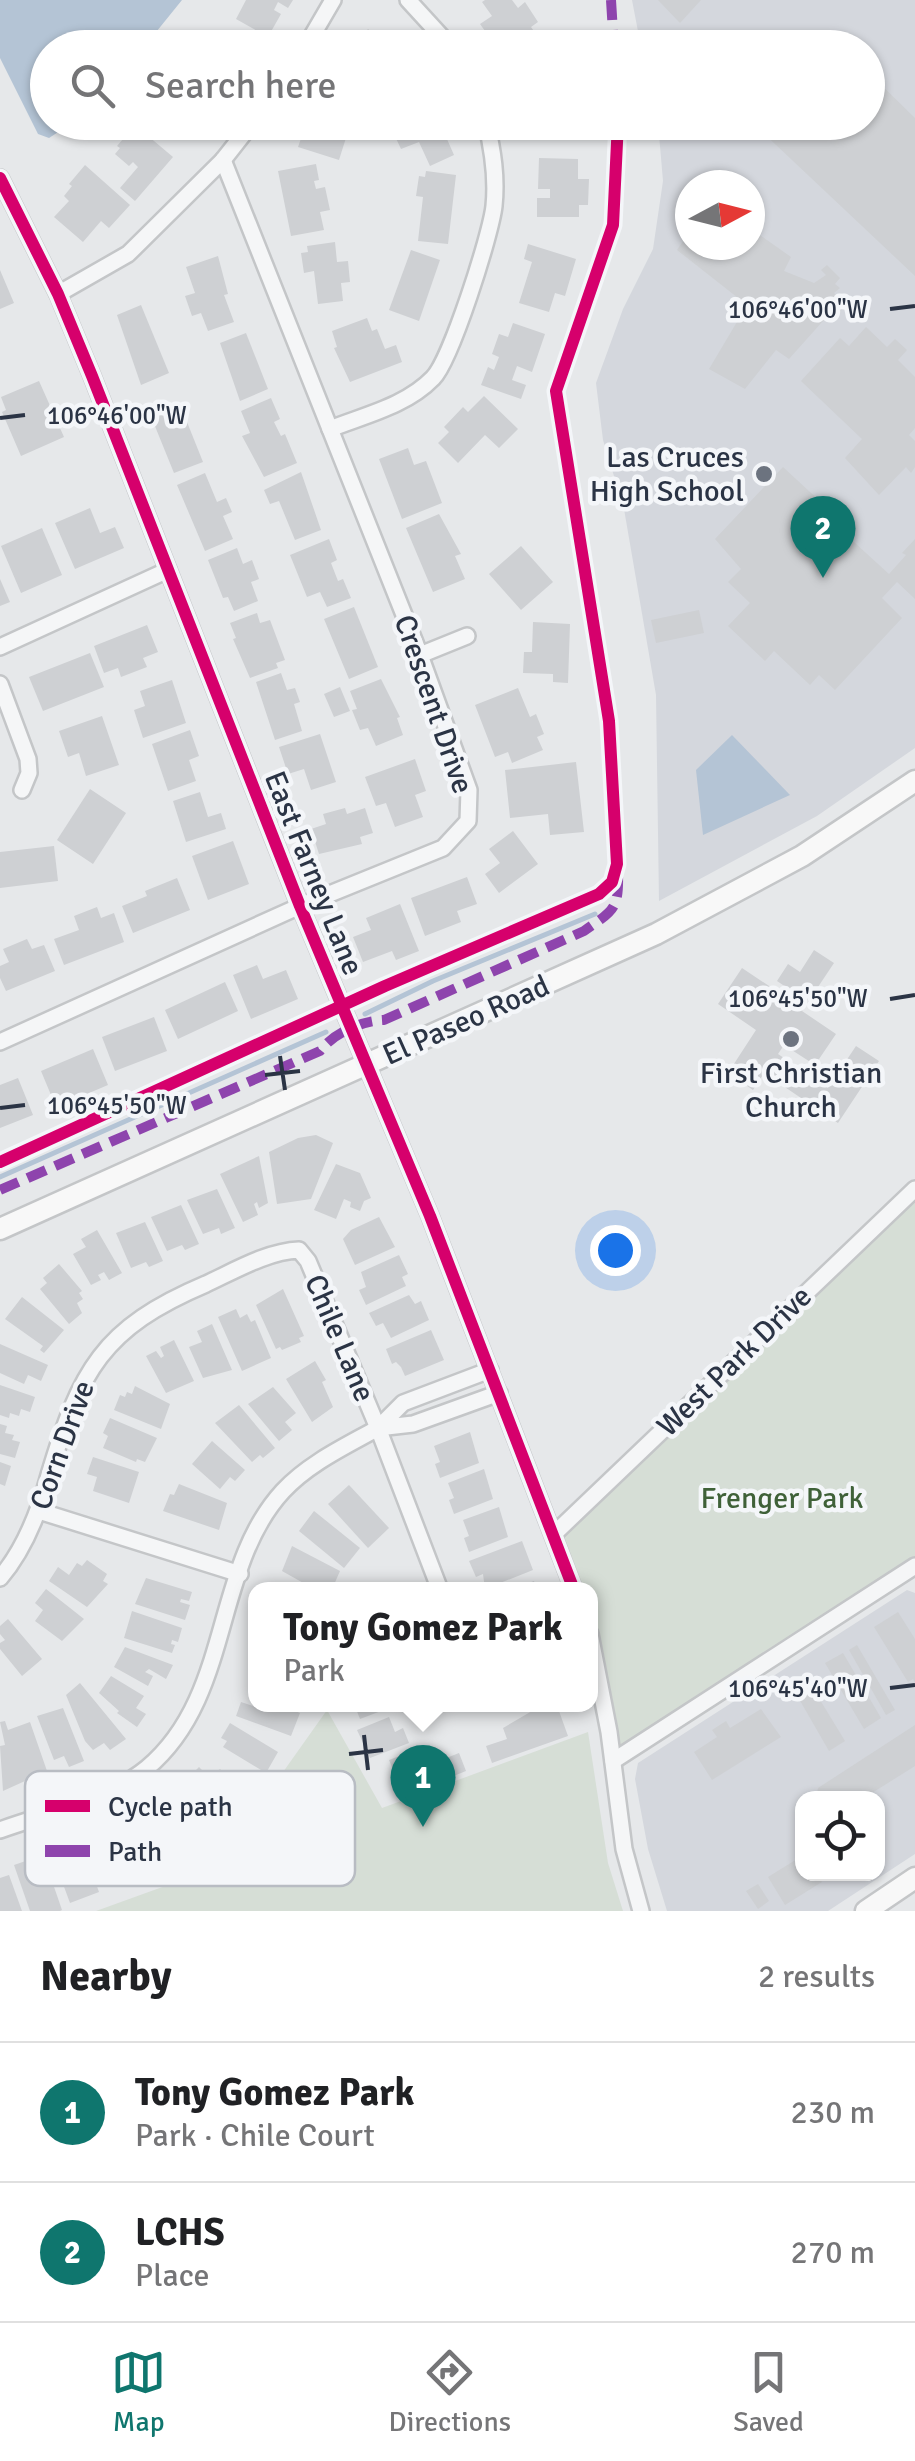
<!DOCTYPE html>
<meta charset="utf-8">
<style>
:root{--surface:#fff;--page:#f2f2f2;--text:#202124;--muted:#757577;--line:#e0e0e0;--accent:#0f766e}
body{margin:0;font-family:Signika,sans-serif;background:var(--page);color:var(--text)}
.controls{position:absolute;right:30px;bottom:30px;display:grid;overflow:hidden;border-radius:20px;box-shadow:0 2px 8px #0004}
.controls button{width:90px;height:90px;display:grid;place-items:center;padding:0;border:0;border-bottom:2px solid var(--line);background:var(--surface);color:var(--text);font:50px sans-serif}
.compass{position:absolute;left:675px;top:170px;width:90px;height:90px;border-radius:50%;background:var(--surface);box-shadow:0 2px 8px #0004;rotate:83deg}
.you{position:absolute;left:615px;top:1250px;width:35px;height:35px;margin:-25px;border:8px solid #fff;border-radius:50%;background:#1a73e8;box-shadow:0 0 0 15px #1a73e833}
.badge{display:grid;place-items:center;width:65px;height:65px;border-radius:50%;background:var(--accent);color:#fff;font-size:32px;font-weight:700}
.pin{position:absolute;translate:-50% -82px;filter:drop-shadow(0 2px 5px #0008)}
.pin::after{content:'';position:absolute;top:52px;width:35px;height:30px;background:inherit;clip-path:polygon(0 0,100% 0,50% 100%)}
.popup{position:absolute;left:248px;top:1582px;width:350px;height:130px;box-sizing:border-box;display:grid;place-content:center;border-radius:20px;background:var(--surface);filter:drop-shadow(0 2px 8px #0005);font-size:32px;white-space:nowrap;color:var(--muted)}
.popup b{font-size:38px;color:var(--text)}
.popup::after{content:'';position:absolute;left:50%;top:100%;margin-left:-20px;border:20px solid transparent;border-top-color:var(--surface)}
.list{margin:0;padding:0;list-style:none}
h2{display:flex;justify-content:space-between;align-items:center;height:130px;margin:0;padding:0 40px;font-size:42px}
h2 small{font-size:32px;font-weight:400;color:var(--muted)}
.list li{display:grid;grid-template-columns:65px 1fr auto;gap:30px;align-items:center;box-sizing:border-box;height:140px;padding:0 40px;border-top:2px solid var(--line)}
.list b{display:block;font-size:38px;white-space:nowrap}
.list p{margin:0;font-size:32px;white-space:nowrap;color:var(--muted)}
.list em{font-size:32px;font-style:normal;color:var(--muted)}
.icon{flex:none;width:55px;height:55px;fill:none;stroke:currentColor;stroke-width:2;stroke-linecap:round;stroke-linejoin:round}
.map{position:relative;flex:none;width:915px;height:1911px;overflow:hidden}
.search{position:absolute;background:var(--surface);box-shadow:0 2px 8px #0004;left:30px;right:30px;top:30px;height:110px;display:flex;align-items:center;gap:25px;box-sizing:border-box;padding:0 35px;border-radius:55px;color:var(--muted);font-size:38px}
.sheet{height:410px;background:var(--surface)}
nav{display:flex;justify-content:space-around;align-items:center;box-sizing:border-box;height:140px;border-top:2px solid var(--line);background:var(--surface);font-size:28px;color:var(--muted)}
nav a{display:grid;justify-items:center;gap:5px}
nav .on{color:var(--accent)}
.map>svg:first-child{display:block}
.built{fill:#d4d7dd;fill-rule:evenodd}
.green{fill:#d6ded6}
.water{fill:#b4c4d5}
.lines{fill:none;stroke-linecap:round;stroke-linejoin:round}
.stream{stroke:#b4c4d5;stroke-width:5}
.building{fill:#ced0d3}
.street-casing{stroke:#c4c6c8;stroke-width:20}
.secondary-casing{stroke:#c4c6c8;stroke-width:25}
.street{stroke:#f5f6f7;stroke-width:15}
.secondary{stroke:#f8f8f8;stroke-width:20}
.quiet{stroke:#8e44ad;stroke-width:10;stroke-dasharray:20 10;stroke-linecap:butt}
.cycleway-casing{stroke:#f4f6f9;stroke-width:19}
.cycleway{stroke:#d6006c;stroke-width:12}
.ticks{fill:none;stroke:#2b3445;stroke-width:4}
.poi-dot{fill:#6c737f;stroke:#f4f6f9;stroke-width:4}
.labels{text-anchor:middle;stroke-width:9;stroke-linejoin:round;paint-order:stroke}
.poi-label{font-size:30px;fill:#2b3445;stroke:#f4f6f9;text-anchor:end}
.street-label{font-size:30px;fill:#2b3445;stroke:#f4f6f9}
.park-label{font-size:30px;fill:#3f6138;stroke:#f4f6f9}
.key{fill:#f4f6f9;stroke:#b8bcc3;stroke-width:2.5}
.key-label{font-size:28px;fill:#2b3445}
.ticks-label{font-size:25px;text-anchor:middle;fill:#2b3445;stroke:#f4f6f9;stroke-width:9;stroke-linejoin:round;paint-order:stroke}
</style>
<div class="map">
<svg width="915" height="1911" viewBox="0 0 915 1911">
<rect width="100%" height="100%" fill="#e6e8ea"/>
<g class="built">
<path d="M632 0H915V748L817 816 659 901 656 695 624 509 603 440 596 383 623 309 653 249 663 181 658 123 868 122V48L641 47ZM690 185H750V245H690Z"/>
<path d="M907 1590 915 1593V1854L828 1911H667L648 1849 635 1779 638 1763ZM802 1798H878V1874H802Z"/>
</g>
<g class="green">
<path d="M915 1192V1568L613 1761 591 1634 590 1590 574 1589 554 1534Z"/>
<path d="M327 1710 382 1808 588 1732 608 1863 623 1911H96L215 1868Z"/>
</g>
<g class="water">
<path d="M0 0H182L144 47 48 48V122L72 123 49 138 38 134 0 58Z"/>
<path d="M732 735 790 795 703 835 696 770Z"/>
</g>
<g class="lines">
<g class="stream">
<path d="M365 1014 433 981 595 914"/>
<path d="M0 1177 326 1032"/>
</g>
</g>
<g class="building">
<path d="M246 0H293L288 8 278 2 274 10 281 14 268 37 236 19Z"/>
<path d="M485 0H512L518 8 525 2 538 22 531 27 541 41 531 48H497L480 24 492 16 482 2Z"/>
<path d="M658 0H701L680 23Z"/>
<path d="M368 29 390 48H353Z"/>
<path d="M241 31 265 48H229Z"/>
<path d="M868 72 915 118V276L756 126 759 122H868Z"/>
<path d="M147 122H197L187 132 180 125 165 140Z"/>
<path d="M314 122H351L339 160 298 147 305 127 312 129Z"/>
<path d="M408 122H448L450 127 443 130 454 155 430 166 419 142 401 149 393 132Z"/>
<path d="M534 122H583V124L537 135Z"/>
<path d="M135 125 173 157 135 201 120 188 138 167 133 162 129 166 115 154 120 148 117 146Z"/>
<path d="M539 158 578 159V179H589L588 205H579V217H537V198H550V189H538Z"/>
<path d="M316 164 319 180 314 181 316 189 325 187 330 210 320 212 324 230 291 236 278 171Z"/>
<path d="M85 165 130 205 109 228 101 221 83 242 54 217 69 201 64 196 72 186 69 184Z"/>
<path d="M426 171 456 175 448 244 418 241 423 197 416 196 419 176 425 177Z"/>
<path d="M750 228 791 257 784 271 814 283 826 275 821 270 827 265 840 278 835 284 840 288 834 293 846 304 836 317 831 312 789 359 776 350 745 389 709 369 747 305 677 250 690 231V245H750Z"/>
<path d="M335 242 337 262 348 261 350 282 341 283 343 301 318 304 314 271 304 273 301 253 308 252 307 246Z"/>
<path d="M528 244 576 259 565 296 555 293 549 312 519 303 532 262 524 259Z"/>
<path d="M411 250 440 260 419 321 389 310Z"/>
<path d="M218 256 228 294 224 295 234 322 208 331 201 313 192 316 185 296 195 293 186 267Z"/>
<path d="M0 270 14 303 0 309Z"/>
<path d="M141 305 169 373 141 385 117 315Z"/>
<path d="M367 318 372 331 377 329 385 349 396 345 402 362 350 382 334 348 337 347 332 331Z"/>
<path d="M513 323 545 334 532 372 517 366 512 380 526 385 521 399 481 385 488 367 494 370 499 357 492 354 499 334 508 337Z"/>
<path d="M866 327 887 347 895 339 907 350 898 360 915 377V428L909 435 915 441V467L911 473 906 467 879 495 845 458 862 439 801 381 840 338 849 346Z"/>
<path d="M246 333 268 389 240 401 220 343Z"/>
<path d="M39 381 64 437 21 456 2 412 6 410 1 397Z"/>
<path d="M484 396 518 429 499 448 485 435 458 463 438 443 449 432 444 427 463 407 468 412Z"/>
<path d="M271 398 280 419 274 422 281 436 285 434 297 463 264 477 242 436 250 433 241 411Z"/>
<path d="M179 402 203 462 174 473 150 414Z"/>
<path d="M408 448 414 465 426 461 442 503 402 519 379 459Z"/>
<path d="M783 467 836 516 831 521 889 574 906 555 902 553 915 539V599L897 582 882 598 902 618 835 690 819 675 810 685 774 651 765 661 728 626 750 603 728 582 741 569 715 539Z"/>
<path d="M301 472 321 530 295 540 279 501 270 504 264 490Z"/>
<path d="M205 473 217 502 226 498 232 512 223 516 233 539 205 551 177 485Z"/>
<path d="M90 508 100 533 115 527 124 548 75 569 55 523Z"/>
<path d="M439 514 461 554 455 556 465 579 433 592 406 528Z"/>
<path d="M42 528 62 575 21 593 1 546Z"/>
<path d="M329 539 337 560 331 563 338 581 343 579 351 598 327 607 320 592 307 597 290 555Z"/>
<path d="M521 546 553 582 521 610 489 574Z"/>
<path d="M237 548 243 564 252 560 259 579 251 582 258 601 234 611 228 597 223 598 208 560Z"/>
<path d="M0 579 10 602 0 606Z"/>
<path d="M354 607 378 667 349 679 324 619Z"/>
<path d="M699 610 704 633 656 643 651 620Z"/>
<path d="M257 613 260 623 270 620 285 660 276 663 278 668 250 678 233 639 236 638 230 623Z"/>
<path d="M533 622 570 624 568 683 553 682V674L523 673 524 652H532Z"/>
<path d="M147 625 158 652 143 658 147 667 121 677 118 668 104 673 94 646Z"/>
<path d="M90 653 104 687 43 711 29 677Z"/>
<path d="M281 673 287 690 295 688 300 702 294 704 302 731 275 740 256 682Z"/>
<path d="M381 679 400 717 397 718 403 735 376 746 368 728 360 730 352 710 357 709 350 691Z"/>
<path d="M172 680 186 723 143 738 134 710 145 706 140 691Z"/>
<path d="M340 687 350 711 334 717 324 694Z"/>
<path d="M518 688 530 717 536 714 544 734 537 737 543 750 512 763 508 752 495 757 475 705Z"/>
<path d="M102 716 119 765 86 776 79 753 68 757 59 731Z"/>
<path d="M190 730 199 756 189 760 196 781 168 791 152 744Z"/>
<path d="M320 734 336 782 311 790 304 769 288 774 279 747Z"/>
<path d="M415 759 426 791 415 795 423 817 395 827 386 803 376 806 365 777Z"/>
<path d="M576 762 584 832 550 835 548 814 510 818 505 770Z"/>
<path d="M90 789 126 813 93 864 57 840Z"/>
<path d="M200 792 208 817 221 813 226 829 186 842 173 801Z"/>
<path d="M345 808 347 814 365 808 373 833 360 837 362 844 319 854 311 829 326 824 323 814Z"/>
<path d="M513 831 538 864 499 893 485 874 500 863 489 849Z"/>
<path d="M233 841 249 884 208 900 192 856Z"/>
<path d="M54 846 58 881 0 888V852Z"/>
<path d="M467 877 477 904 457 911 461 922 425 936 411 898Z"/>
<path d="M177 878 190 910 133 933 122 906 147 896 145 891Z"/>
<path d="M400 904 419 951 396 960 392 951 363 962 353 937 371 930 366 918Z"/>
<path d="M97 907 101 918 114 913 124 942 64 965 54 939 79 930 74 916Z"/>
<path d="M27 939 32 949 44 945 55 971 6 991 0 978V966L9 962 3 949Z"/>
<path d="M814 950 834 963 802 1011 836 1034 815 1065 784 1045 778 1054 828 1088 856 1046 879 1061 838 1123 764 1073 753 1090 728 1073 756 1030 718 1004 742 968 781 994 786 987 777 981 788 964 800 972Z"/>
<path d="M257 965 263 979 286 970 298 999 251 1019 233 975Z"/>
<path d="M225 982 238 1011 178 1039 165 1010Z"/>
<path d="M154 1017 167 1051 115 1071 102 1037Z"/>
<path d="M93 1049 108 1085 56 1107 41 1071Z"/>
<path d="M18 1078 33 1115 0 1128V1085Z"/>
<path d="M316 1135 333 1143 311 1199 277 1204 269 1152 298 1138Z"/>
<path d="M259 1156 268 1203 259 1208 257 1202 254 1204 258 1215 243 1222 220 1174Z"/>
<path d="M336 1164 360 1173 371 1198 364 1201 360 1211 350 1207 351 1202 344 1199 336 1219 314 1210Z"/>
<path d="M217 1189 235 1228 221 1234 219 1228 203 1234 187 1200Z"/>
<path d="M181 1205 199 1244 185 1250 182 1245 167 1251 151 1217Z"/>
<path d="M379 1217 395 1247 355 1265 343 1239 351 1230Z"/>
<path d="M145 1222 163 1261 149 1267 146 1262 131 1268 116 1233Z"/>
<path d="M97 1230 122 1273 109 1280 104 1272 98 1275 101 1280 91 1285 73 1254 86 1247 81 1239Z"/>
<path d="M399 1255 408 1274 402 1277 406 1286 366 1305 359 1290 366 1287 361 1272Z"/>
<path d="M59 1264 82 1291 79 1293 83 1299 77 1303 82 1313 69 1324 40 1289 47 1283 43 1278Z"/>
<path d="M283 1289 304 1336 299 1338 301 1342 282 1350 280 1347 276 1349 256 1305Z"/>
<path d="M409 1295 415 1304 421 1301 429 1320 391 1338 383 1323 376 1326 369 1313Z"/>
<path d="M22 1297 64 1330 44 1353 40 1350 43 1346 5 1319Z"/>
<path d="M236 1309 240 1318 247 1314 251 1322 255 1320 271 1358 242 1371 218 1317Z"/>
<path d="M212 1324 232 1370 203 1378 189 1347 202 1342 197 1331Z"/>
<path d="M431 1330 444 1360 405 1376 401 1367 396 1362 392 1364 386 1349Z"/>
<path d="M174 1340 194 1381 166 1393 146 1356 156 1351 161 1358 164 1356 160 1347Z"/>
<path d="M0 1344 48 1365 41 1381 28 1375 24 1384 0 1373Z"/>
<path d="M315 1361 326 1380 322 1382 333 1407 312 1422 286 1379Z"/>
<path d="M0 1385 35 1397 30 1412 21 1409 19 1416 10 1413 9 1418 0 1415Z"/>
<path d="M135 1386 170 1404 161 1429 114 1410 120 1395 125 1397 127 1392 132 1394Z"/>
<path d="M273 1387 296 1413 285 1422 292 1430 279 1441 248 1404Z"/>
<path d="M239 1405 275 1448 263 1458 260 1455 252 1462 215 1423Z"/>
<path d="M110 1418 157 1438 145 1462 137 1459 136 1462 103 1448 108 1436 103 1433Z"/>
<path d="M0 1424 7 1426 5 1433 14 1435 12 1440 20 1442 15 1458 0 1454Z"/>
<path d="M470 1432 479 1463 440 1478 435 1464 440 1462 434 1446Z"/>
<path d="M212 1441 245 1470 235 1481 230 1477 220 1489 192 1464Z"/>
<path d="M93 1457 139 1472 129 1503 93 1491 97 1477 87 1474Z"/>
<path d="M0 1462 11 1466 5 1486 0 1484Z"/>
<path d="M484 1469 493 1499 454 1514 449 1500 454 1498 448 1483Z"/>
<path d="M179 1484 227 1503 219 1530 163 1511 170 1494 174 1495Z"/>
<path d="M349 1485 389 1528 368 1548 328 1504Z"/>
<path d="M499 1507 508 1537 469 1552 464 1538 469 1536 463 1520Z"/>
<path d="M314 1511 360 1548 344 1568 299 1531Z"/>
<path d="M522 1541 533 1570 485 1589 483 1574 476 1577 469 1561Z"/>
<path d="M292 1546 340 1571 333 1587 314 1589 282 1571Z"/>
<path d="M87 1560 107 1574 103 1581 108 1584 87 1607 49 1581 58 1567 69 1575 77 1563 82 1566Z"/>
<path d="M146 1578 192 1592 189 1601 181 1599 180 1602 190 1605 185 1620 135 1604Z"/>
<path d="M534 1581 537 1590H512V1589Z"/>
<path d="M46 1589 84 1619 62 1641 35 1621 43 1610 35 1603Z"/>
<path d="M132 1611 182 1628 178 1642 172 1640 171 1644 175 1645 172 1653 124 1638Z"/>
<path d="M898 1612 915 1639V1683L913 1679 908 1682 874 1627Z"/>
<path d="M8 1619 42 1659 22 1676 0 1649V1643L5 1640 0 1634V1626Z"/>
<path d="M857 1645 895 1710 886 1715 849 1650Z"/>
<path d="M125 1647 173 1665 166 1679 149 1669 145 1672 153 1676 148 1686 114 1667Z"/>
<path d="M843 1653 881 1718 864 1729 825 1663Z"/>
<path d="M255 1662V1685L248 1683Z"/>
<path d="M111 1676 144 1696 136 1708 146 1714 137 1727 117 1713 119 1711 99 1693Z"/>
<path d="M806 1677 845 1741 829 1751 791 1685Z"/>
<path d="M80 1683 126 1739 110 1750 104 1743 93 1750 85 1741 66 1695Z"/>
<path d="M241 1702 262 1709 263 1704H278L300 1713 291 1736 236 1716Z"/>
<path d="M354 1704H397V1705L360 1719Z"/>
<path d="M544 1704H564L565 1709 559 1711 568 1736 492 1763 486 1746 507 1739 503 1728Z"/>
<path d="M63 1708 84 1761 69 1767 64 1756 54 1760 37 1716Z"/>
<path d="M761 1709 781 1737 712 1780 694 1752 717 1737 712 1730 726 1721 730 1728Z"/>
<path d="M389 1717 395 1732 403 1728 409 1743 370 1758 357 1730Z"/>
<path d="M5 1721 8 1730 30 1722 47 1771 3 1791 0 1746 5 1745 0 1722Z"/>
<path d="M230 1723 278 1752 266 1773 223 1747 227 1741 221 1738Z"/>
<path d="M915 1725V1766L864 1798H816L818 1788Z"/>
<path d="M423 1747 434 1763 459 1753 466 1771 416 1791 411 1777 398 1782 389 1760Z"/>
<path d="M199 1767 208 1776 212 1787 216 1783 213 1775 220 1769 247 1796 237 1805 242 1809 233 1819 209 1795 207 1798 202 1793 199 1796 184 1782Z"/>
<path d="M184 1787 222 1833 203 1849 174 1815 181 1809 171 1798Z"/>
<path d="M159 1815 183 1864 152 1879 133 1839 144 1834 139 1824Z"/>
<path d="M118 1827 130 1861 134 1860 139 1874 106 1885 95 1854 99 1852 96 1844 105 1841 102 1832Z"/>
<path d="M81 1842 99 1892 70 1903 56 1865 71 1859 66 1848Z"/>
<path d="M43 1855 62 1910 60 1911H30L14 1865Z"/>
<path d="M802 1856V1874H816L822 1882 785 1905 768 1877Z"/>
<path d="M9 1875 22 1911H0V1878Z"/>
<path d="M758 1884 769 1901 758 1909 746 1891Z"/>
</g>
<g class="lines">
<g class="street-casing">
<g id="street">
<path d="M408 0 452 48"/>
<path d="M305 48 333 0"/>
<path d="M0 178 58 294 92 376 300 906 430 1216 574 1590"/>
<path d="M58 294 128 254 223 160 253 122"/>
<path d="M330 429C365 415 406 406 433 378 451 360 491 234 494 206 497 177 493 151 486 122"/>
<path d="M0 647 168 570"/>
<path d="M420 655 467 636"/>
<path d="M0 684 28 759 29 773 22 790"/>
<path d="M0 1042 300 906 443 848 468 821 469 790 420 655 223 160"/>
<path d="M490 1370 403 1403 378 1428 413 1424 499 1393"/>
<path d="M39 1511 240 1574"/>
<path d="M554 1534 915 1189"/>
<path d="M0 1578C25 1549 39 1512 49 1475 80 1371 102 1328 206 1284 234 1271 268 1251 299 1250L308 1261 378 1428 440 1590"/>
<path d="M590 1634 609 1732 624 1849 641 1911"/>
<path d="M613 1761 915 1566"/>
<path d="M0 1830C47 1813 108 1800 147 1768 233 1696 212 1568 283 1491 309 1463 346 1446 378 1428"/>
</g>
</g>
<g class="secondary-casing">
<g id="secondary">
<path d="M0 1229 656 934 802 856 915 781"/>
<path d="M866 1911 915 1878"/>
</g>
</g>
<use href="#street" class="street"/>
<use href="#secondary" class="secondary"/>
<g class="quiet">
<path d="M611 0 614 48"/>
<path d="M0 1190 320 1051C334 1033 360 1021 384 1020L584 931C612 911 619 911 618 874"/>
</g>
<g class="cycleway-casing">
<g id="cycleway">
<path d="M0 178 58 294 92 376 300 906 430 1216 574 1590"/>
<path d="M0 1162 385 986 599 894 612 882 617 864 609 721 556 391 613 225 618 122"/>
</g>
</g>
<use href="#cycleway" class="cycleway"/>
</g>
<path class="ticks" d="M890 309 915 306M0 418 25 415M890 999 915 995M280 1056 285 1090M265 1075 300 1071M0 1108 25 1105M890 1688 915 1685M364 1735 368 1770M349 1754 383 1750"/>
<g class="poi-dot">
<circle cx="764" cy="474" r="10"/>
<circle cx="791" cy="1039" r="10"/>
</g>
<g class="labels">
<g class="poi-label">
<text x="744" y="467">Las Cruces<tspan x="744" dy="34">High School</tspan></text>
<text x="791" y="1083" text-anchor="middle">First Christian<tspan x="791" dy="34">Church</tspan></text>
</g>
<g class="street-label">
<text transform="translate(434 704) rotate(71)" y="10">Crescent Drive</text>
<text transform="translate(314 873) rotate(68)" y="10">East Farney Lane</text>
<text transform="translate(466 1020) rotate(-24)" y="10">El Paseo Road</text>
<text transform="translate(340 1338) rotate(67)" y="10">Chile Lane</text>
<text transform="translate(734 1361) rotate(-44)" y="10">West Park Drive</text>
<text transform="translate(62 1445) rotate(-70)" y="10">Corn Drive</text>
</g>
<g class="park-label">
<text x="782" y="1508">Frenger Park</text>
</g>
</g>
<rect x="25" y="1771" width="330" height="115" rx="15" class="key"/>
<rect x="45" y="1800" width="45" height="12" fill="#d6006c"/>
<rect x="45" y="1845" width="45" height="12" fill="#8e44ad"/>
<g class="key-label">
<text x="108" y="1816">Cycle path</text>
<text x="108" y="1861">Path</text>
</g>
<g class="ticks-label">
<text x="798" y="318">106°46'00"W</text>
<text x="117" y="424">106°46'00"W</text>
<text x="798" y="1007">106°45'50"W</text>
<text x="117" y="1114">106°45'50"W</text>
<text x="798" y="1697">106°45'40"W</text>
</g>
</svg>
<div class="controls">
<button><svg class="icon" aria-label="locate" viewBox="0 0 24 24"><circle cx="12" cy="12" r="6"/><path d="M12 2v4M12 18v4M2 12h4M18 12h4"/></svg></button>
</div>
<svg class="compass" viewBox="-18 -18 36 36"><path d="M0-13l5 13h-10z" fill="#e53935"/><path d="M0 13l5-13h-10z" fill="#757577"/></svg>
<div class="you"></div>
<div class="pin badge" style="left:423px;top:1827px">1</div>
<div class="popup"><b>Tony Gomez Park</b>Park</div>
<div class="pin badge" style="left:823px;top:578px">2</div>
<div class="search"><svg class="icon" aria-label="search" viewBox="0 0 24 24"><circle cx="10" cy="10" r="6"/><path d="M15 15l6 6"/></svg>Search here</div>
</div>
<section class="sheet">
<h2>Nearby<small>2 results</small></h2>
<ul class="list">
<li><span class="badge">1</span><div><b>Tony Gomez Park</b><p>Park · Chile Court</p></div><em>230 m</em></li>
<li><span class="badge">2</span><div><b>LCHS</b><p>Place</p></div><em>270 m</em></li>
</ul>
</section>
<nav>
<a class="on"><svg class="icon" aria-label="map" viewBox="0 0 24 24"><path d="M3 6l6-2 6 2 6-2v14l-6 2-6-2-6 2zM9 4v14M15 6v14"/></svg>Map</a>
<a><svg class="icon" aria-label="directions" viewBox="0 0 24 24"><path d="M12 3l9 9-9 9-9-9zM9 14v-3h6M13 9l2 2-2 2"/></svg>Directions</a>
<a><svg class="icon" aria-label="saved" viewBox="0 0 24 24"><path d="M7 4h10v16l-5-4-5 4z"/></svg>Saved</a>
</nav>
